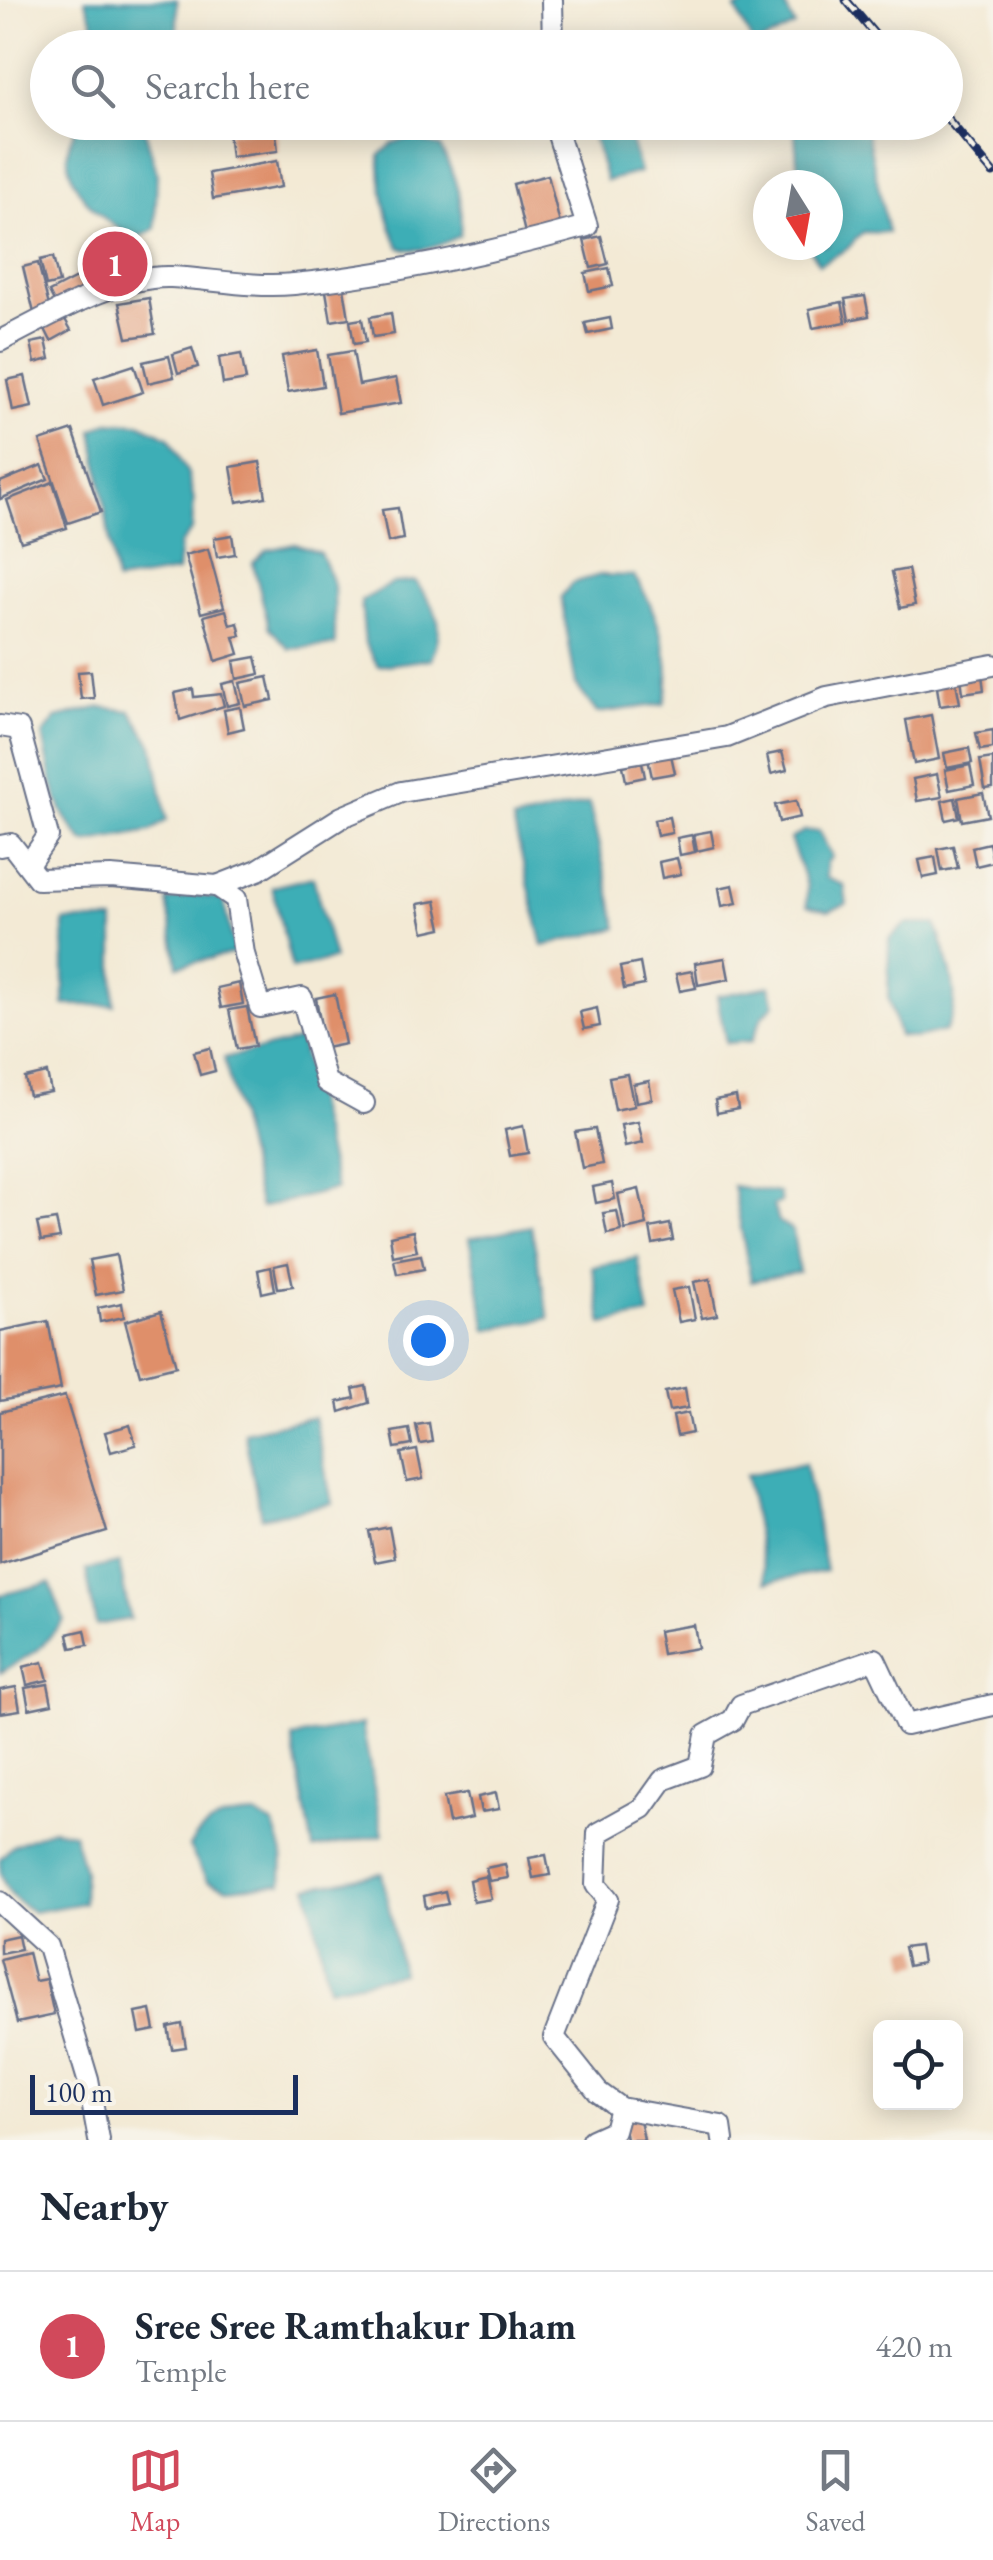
<!DOCTYPE html>
<style>
:root{--surface:#fff;--page:#f6f6f7;--text:#1f2937;--muted:#747a83;--line:#e0e1e3;--accent:#d1495b}
body{margin:0;font-family:"EB Garamond",serif;background:var(--page);color:var(--text)}
.controls{position:absolute;right:30px;bottom:30px;display:grid;overflow:hidden;border-radius:15px;box-shadow:0 5px 25px #0003}
.controls button{width:90px;height:90px;display:grid;place-items:center;padding:0;border:0;border-bottom:2px solid var(--line);background:var(--surface);color:var(--text);font:50px sans-serif}
.compass{position:absolute;left:753px;top:170px;width:90px;height:90px;border-radius:50%;background:var(--surface);box-shadow:0 5px 25px #0003;rotate:169deg}
.scale{position:absolute;left:30px;bottom:25px;width:268px;box-sizing:border-box;padding-left:10px;border:5px solid #1b2f5e;border-top:0;font-size:28px;line-height:35px;white-space:nowrap;color:#1b2f5e;-webkit-text-stroke:8px #f7f3e8;paint-order:stroke}
.you{position:absolute;left:428px;top:1340px;width:35px;height:35px;margin:-25px;border:8px solid #fff;border-radius:50%;background:#1a73e8;box-shadow:0 0 0 15px #1a73e833}
.badge{display:grid;place-items:center;width:65px;height:65px;border-radius:50%;background:var(--accent);color:#fff;font-size:32px;font-weight:700}
.pin{position:absolute;translate:-50% -50%;border:5px solid #fff;box-shadow:0 2px 10px #0006}
.list{margin:0;padding:0;list-style:none}
h2{display:flex;justify-content:space-between;align-items:center;height:130px;margin:0;padding:0 40px;font-size:42px}
h2 small{font-size:32px;font-weight:400;color:var(--muted)}
.list li{display:grid;grid-template-columns:65px 1fr auto;gap:30px;align-items:center;box-sizing:border-box;height:150px;padding:0 40px;border-top:2px solid var(--line)}
.list b{display:block;font-size:38px;white-space:nowrap}
.list p{margin:0;font-size:32px;white-space:nowrap;color:var(--muted)}
.list em{font-size:32px;font-style:normal;color:var(--muted)}
.icon{flex:none;width:55px;height:55px;fill:none;stroke:currentColor;stroke-width:2;stroke-linecap:round;stroke-linejoin:round}
.map{position:relative;flex:none;width:993px;height:2140px;overflow:hidden}
.search{position:absolute;background:var(--surface);box-shadow:0 5px 25px #0003;left:30px;right:30px;top:30px;height:110px;display:flex;align-items:center;gap:25px;box-sizing:border-box;padding:0 35px;border-radius:55px;color:var(--muted);font-size:38px}
.sheet{height:280px;background:var(--surface)}
nav{display:flex;justify-content:space-around;align-items:center;box-sizing:border-box;height:140px;border-top:2px solid var(--line);background:var(--surface);font-size:28px;color:var(--muted)}
nav a{display:grid;justify-items:center;gap:5px}
nav .on{color:var(--accent)}
.map>svg:first-child{display:block}
.water{fill:#3daeb6;stroke:#2c6e8a;stroke-width:2.5}
.building{fill:#df8f6b}
.lines{fill:none;stroke-linecap:round;stroke-linejoin:round}
.minor-casing{stroke:#677088;stroke-width:24}
.minor{stroke:#fff;stroke-width:20}
.rail-casing{stroke:#1b2f5e;stroke-width:9}
.rail{stroke:#f7f3e8;stroke-width:5;stroke-dasharray:15;stroke-linecap:butt}
</style>
<div class="map">
<svg width="993" height="2140" viewBox="0 0 993 2140">
<rect width="100%" height="100%" fill="#f7f3e8"/>
<filter id="ink" filterUnits="userSpaceOnUse"><feTurbulence type="fractalNoise" baseFrequency=".01" numOctaves="2"/><feDisplacementMap in="SourceGraphic" scale="20" xChannelSelector="R" yChannelSelector="G"/><feConvolveMatrix kernelMatrix="1 2 1 2 8 2 1 2 1" color-interpolation-filters="sRGB"/></filter>
<filter id="wash" filterUnits="userSpaceOnUse"><feTurbulence type="fractalNoise" baseFrequency=".0048" numOctaves="4" result="noise"/><feDisplacementMap in="SourceGraphic" scale="40" xChannelSelector="R" yChannelSelector="G"/><feGaussianBlur stdDeviation="2.25" result="paint"/><feColorMatrix in="noise" values="0 0 0 0 0 0 0 0 0 0 0 0 0 0 0 0 0 1.4 0 .05"/><feComposite in="paint" operator="in"/></filter>
<g filter="url(#wash)">
<rect width="100%" height="100%" fill="#f3ead5"/>
<g class="water">
<path d="M85 0H177V38C146 47 127 51 98 35Z"/>
<path d="M756 0H782L795 26 754 46 736 9Z"/>
<path d="M81 122 143 123 157 173 155 229 138 238C97 223 42 167 81 122Z"/>
<path d="M589 123H626L640 172 606 181Z"/>
<path d="M794 123H865L888 233 863 232 847 249 819 264 807 245H828V185H799Z"/>
<path d="M411 138 440 147C456 176 464 201 460 235 441 246 422 253 400 248 387 224 379 183 380 155L393 143Z"/>
<path d="M108 422 139 423 169 437 188 474 194 500 192 530 180 544 177 572 116 582 93 430Z"/>
<path d="M295 544 320 553 334 585 335 645 289 649 269 627 253 563 267 550Z"/>
<path d="M600 575 634 576C656 607 677 667 664 704L597 713 576 685 561 597 572 583Z"/>
<path d="M415 581C437 611 447 623 431 659L378 666 365 644 361 601 393 583Z"/>
<path d="M101 707 131 711 153 745 167 820 151 831 85 843C54 812 51 777 43 735L56 718Z"/>
<path d="M589 803 618 928 543 946 513 821Z"/>
<path d="M804 831H819L832 857 827 862 826 878 844 885 847 904 829 911 807 906V886L790 839Z"/>
<path d="M313 877 334 959 292 969 272 887Z"/>
<path d="M195 895 223 899 235 953 178 966 167 901Z"/>
<rect x="64" y="921" width="50" height="84"/>
<path d="M906 924H936C946 958 966 999 945 1031L916 1038 899 1036 888 997 889 938Z"/>
<path d="M770 986 775 1004 762 1017 752 1041 726 1043 717 996Z"/>
<path d="M300 1040 336 1189 260 1208 224 1058Z"/>
<path d="M733 1186 779 1193 781 1202 773 1206 779 1222 793 1231 799 1272 751 1281Z"/>
<path d="M531 1226 549 1318 487 1330 469 1238Z"/>
<path d="M638 1258 649 1315 603 1324 592 1267Z"/>
<path d="M314 1417 332 1503 261 1517 244 1432Z"/>
<path d="M805 1463 826 1571 766 1582 746 1475Z"/>
<path d="M119 1563 130 1619 96 1625 86 1570Z"/>
<path d="M50 1583 64 1620 39 1649 0 1673V1595Z"/>
<path d="M362 1724 383 1835 313 1849 292 1738Z"/>
<path d="M256 1815 274 1825 283 1854 282 1883 228 1888 207 1881 189 1847C206 1819 225 1816 256 1815Z"/>
<path d="M52 1829 73 1833 84 1870 83 1903 33 1912C10 1899 0 1885 0 1859L12 1846Z"/>
<path d="M382 1873 402 1973 328 1988 308 1887Z"/>
</g>
<g id="blocks">
<g class="building">
<path d="M275 126 278 151 231 157 228 132Z"/>
<path d="M277 161 281 187 213 199 209 173Z"/>
<path d="M548 175 561 228 526 237 513 184Z"/>
<path d="M601 236 608 264 591 268 584 240Z"/>
<path d="M132 241 139 277 94 285 88 249Z"/>
<path d="M53 257 59 283 46 286 40 260Z"/>
<path d="M38 263 49 306 34 313 23 267Z"/>
<path d="M609 268 613 286 589 291 585 273Z"/>
<path d="M80 276 86 289 55 304 49 292Z"/>
<path d="M344 288 349 318 331 321 326 291Z"/>
<path d="M865 296 869 316 849 320 845 299Z"/>
<path d="M149 298 155 334 127 338 119 303Z"/>
<path d="M842 302 846 322 813 328 809 309Z"/>
<path d="M391 313 394 334 373 337 370 317Z"/>
<path d="M62 314 71 330 51 341 43 325Z"/>
<path d="M610 318 612 329 588 334 585 323Z"/>
<path d="M362 319 366 342 354 344 350 321Z"/>
<path d="M46 340 50 359 35 363 31 343Z"/>
<path d="M192 348 198 367 178 373 173 354Z"/>
<path d="M317 350 323 386 288 392 282 356Z"/>
<path d="M353 351 359 385 396 378 401 403 338 413 328 355Z"/>
<path d="M241 354 246 380 223 384 219 358Z"/>
<path d="M169 356 174 377 148 383 143 362Z"/>
<path d="M134 365 143 392 103 405 94 378Z"/>
<path d="M25 376 32 407 13 411 7 380Z"/>
<path d="M73 430 101 512 68 523 40 441Z"/>
<path d="M260 462 266 497 237 502 231 467Z"/>
<path d="M42 465 48 479 0 499V482Z"/>
<path d="M53 482 67 528 21 542 7 500Z"/>
<path d="M398 508 403 539 388 542 382 510Z"/>
<path d="M232 535 235 554 217 557 214 538Z"/>
<path d="M208 549 224 607 201 613 185 555Z"/>
<path d="M908 569 915 605 900 608 892 572Z"/>
<path d="M226 610 230 625 238 623 241 636 234 637 239 654 216 661 204 616Z"/>
<path d="M256 657 260 674 237 679 234 661Z"/>
<path d="M91 671 94 698 81 699 78 672Z"/>
<path d="M982 675 984 690 963 693 961 678Z"/>
<path d="M268 677 273 700 245 706 240 683Z"/>
<path d="M955 677 960 703 940 706 936 681Z"/>
<path d="M235 681 240 703 227 706 222 684Z"/>
<path d="M193 689 194 697 221 694 224 706 180 720 175 693Z"/>
<path d="M240 707 244 728 228 732 224 710Z"/>
<path d="M931 715 939 759 914 764 906 720Z"/>
<path d="M993 730V748L980 750 976 733Z"/>
<path d="M969 748 972 763 947 768 944 753Z"/>
<path d="M782 752 787 770 771 774 767 755Z"/>
<path d="M671 755 675 773 652 777 648 759Z"/>
<path d="M993 758V788L985 789 980 760Z"/>
<path d="M642 762 645 777 626 781 623 766Z"/>
<path d="M970 765 974 785 949 790 945 770Z"/>
<path d="M937 774 942 797 917 801 913 779Z"/>
<path d="M983 793 988 816 962 821 958 798Z"/>
<path d="M955 798 959 817 946 820 942 801Z"/>
<path d="M796 801 800 817 779 822 775 805Z"/>
<path d="M669 817 672 833 657 836 654 820Z"/>
<path d="M711 831 714 847 697 851 694 834Z"/>
<path d="M692 835 695 852 680 855 677 838Z"/>
<path d="M989 843 993 862 976 866 972 847Z"/>
<path d="M953 846 958 868 942 871 938 849Z"/>
<path d="M935 857 938 875 923 878 919 860Z"/>
<path d="M677 858 681 874 662 878 659 862Z"/>
<path d="M733 885 737 903 722 906 719 888Z"/>
<path d="M436 901 442 928 424 932 418 904Z"/>
<path d="M725 958 729 979 698 985 695 963Z"/>
<path d="M640 963 644 985 624 989 620 967Z"/>
<path d="M692 971 696 988 680 991 676 974Z"/>
<path d="M239 983 243 1004 221 1008 217 988Z"/>
<path d="M335 994 345 1044 325 1048 316 998Z"/>
<path d="M247 1007 255 1046 237 1049 229 1010Z"/>
<path d="M597 1008 600 1026 584 1029 580 1012Z"/>
<path d="M210 1048 215 1071 200 1075 194 1052Z"/>
<path d="M47 1073 51 1092 29 1096 25 1078Z"/>
<path d="M627 1074 634 1106 615 1110 609 1077Z"/>
<path d="M649 1081 652 1099 636 1102 633 1084Z"/>
<path d="M736 1096 738 1109 717 1113 715 1100Z"/>
<path d="M638 1122 643 1143 625 1147 621 1125Z"/>
<path d="M523 1126 528 1153 510 1156 505 1130Z"/>
<path d="M595 1129 602 1164 582 1168 575 1132Z"/>
<path d="M612 1183 615 1199 596 1203 593 1187Z"/>
<path d="M639 1189 647 1225 625 1230 618 1194Z"/>
<path d="M617 1211 621 1231 607 1234 603 1213Z"/>
<path d="M56 1220 60 1238 41 1241 37 1223Z"/>
<path d="M670 1224 673 1240 653 1244 650 1228Z"/>
<path d="M413 1231 417 1251 393 1256 390 1236Z"/>
<path d="M116 1255 123 1290 96 1295 89 1260Z"/>
<path d="M421 1255 424 1269 397 1274 394 1260Z"/>
<path d="M288 1263 293 1286 278 1288 274 1266Z"/>
<path d="M271 1267 275 1290 262 1293 258 1270Z"/>
<path d="M710 1279 717 1315 702 1318 694 1282Z"/>
<path d="M689 1287 695 1319 679 1322 672 1290Z"/>
<path d="M122 1303 124 1317 100 1322 98 1308Z"/>
<path d="M161 1311 176 1366 140 1375 125 1321Z"/>
<path d="M48 1321 61 1389 0 1401V1331Z"/>
<path d="M366 1386 369 1403 340 1412 338 1402 355 1398 353 1389Z"/>
<path d="M685 1388 688 1408 669 1411 665 1392Z"/>
<path d="M65 1396 107 1532 0 1564V1412Z"/>
<path d="M688 1413 692 1433 677 1436 673 1416Z"/>
<path d="M429 1423 432 1442 420 1444 416 1425Z"/>
<path d="M130 1425 136 1445 111 1452 105 1432Z"/>
<path d="M409 1429 412 1445 395 1448 392 1432Z"/>
<path d="M417 1450 423 1479 407 1482 401 1453Z"/>
<path d="M389 1527 395 1558 375 1562 369 1531Z"/>
<path d="M694 1625 698 1648 662 1654 658 1631Z"/>
<path d="M85 1630 88 1645 71 1648 68 1634Z"/>
<path d="M43 1662 48 1680 27 1685 23 1667Z"/>
<path d="M48 1684 52 1704 29 1709 25 1688Z"/>
<path d="M16 1687 20 1710 0 1713V1690Z"/>
<path d="M467 1793 472 1818 449 1823 444 1797Z"/>
<path d="M496 1793 499 1809 481 1812 478 1797Z"/>
<path d="M546 1855 550 1875 533 1878 529 1858Z"/>
<path d="M505 1864 508 1878 489 1881 486 1868Z"/>
<path d="M486 1876 491 1899 473 1902 469 1880Z"/>
<path d="M445 1891 448 1904 426 1908 424 1896Z"/>
<path d="M18 1935 21 1949 0 1953V1939Z"/>
<path d="M919 1946 922 1963 908 1966 904 1948Z"/>
<path d="M28 1952 35 1981 46 1979 54 2015 17 2023 0 1959Z"/>
<path d="M151 2010 155 2030 140 2033 136 2013Z"/>
<path d="M182 2024 186 2047 172 2049 168 2027Z"/>
<path d="M639 2114 644 2140H626L622 2117Z"/>
</g>
</g>
</g>
<g filter="url(#ink)">
<use href="#blocks" fill-opacity="0" stroke="#677088" stroke-width="2.5"/>
<g class="lines">
<g class="minor-casing">
<g id="minor">
<path d="M552 0 553 48"/>
<path d="M0 341C48 317 116 275 171 277 212 279 252 288 294 284 394 274 490 253 587 226L554 122"/>
<path d="M0 726 19 729 48 836 28 865"/>
<path d="M0 846 11 844 38 879 111 877 217 886 258 870 342 817 401 792 727 737 827 697 993 665"/>
<path d="M217 886 236 899 244 954 260 1007 302 998 326 1082 364 1103"/>
<path d="M0 1902 48 1946 88 2080 99 2140"/>
<path d="M592 2140 614 2130 620 2108"/>
<path d="M723 2140 721 2126 620 2108 598 2092 554 2037 608 1899 596 1885 598 1833 643 1808 663 1780 700 1766 706 1735 733 1720 741 1705 875 1659 906 1725 993 1705"/>
</g>
</g>
<use href="#minor" class="minor"/>
<g class="rail-casing">
<g id="rail">
<path d="M846 0 886 48"/>
<path d="M946 117 993 173"/>
</g>
</g>
<use href="#rail" class="rail"/>
</g>
</g>
</svg>
<div class="controls">
<button><svg class="icon" aria-label="locate" viewBox="0 0 24 24"><circle cx="12" cy="12" r="6"/><path d="M12 2v4M12 18v4M2 12h4M18 12h4"/></svg></button>
</div>
<svg class="compass" viewBox="-18 -18 36 36"><path d="M0-13l5 13h-10z" fill="#e53935"/><path d="M0 13l5-13h-10z" fill="#747a83"/></svg>
<div class="scale">100 m</div>
<div class="you"></div>
<div class="pin badge" style="left:115px;top:264px">1</div>
<div class="search"><svg class="icon" aria-label="search" viewBox="0 0 24 24"><circle cx="10" cy="10" r="6"/><path d="M15 15l6 6"/></svg>Search here</div>
</div>
<section class="sheet">
<h2>Nearby<small></small></h2>
<ul class="list">
<li><span class="badge">1</span><div><b>Sree Sree Ramthakur Dham</b><p>Temple</p></div><em>420 m</em></li>
</ul>
</section>
<nav>
<a class="on"><svg class="icon" aria-label="map" viewBox="0 0 24 24"><path d="M3 6l6-2 6 2 6-2v14l-6 2-6-2-6 2zM9 4v14M15 6v14"/></svg>Map</a>
<a><svg class="icon" aria-label="directions" viewBox="0 0 24 24"><path d="M12 3l9 9-9 9-9-9zM9 14v-3h6M13 9l2 2-2 2"/></svg>Directions</a>
<a><svg class="icon" aria-label="saved" viewBox="0 0 24 24"><path d="M7 4h10v16l-5-4-5 4z"/></svg>Saved</a>
</nav>
